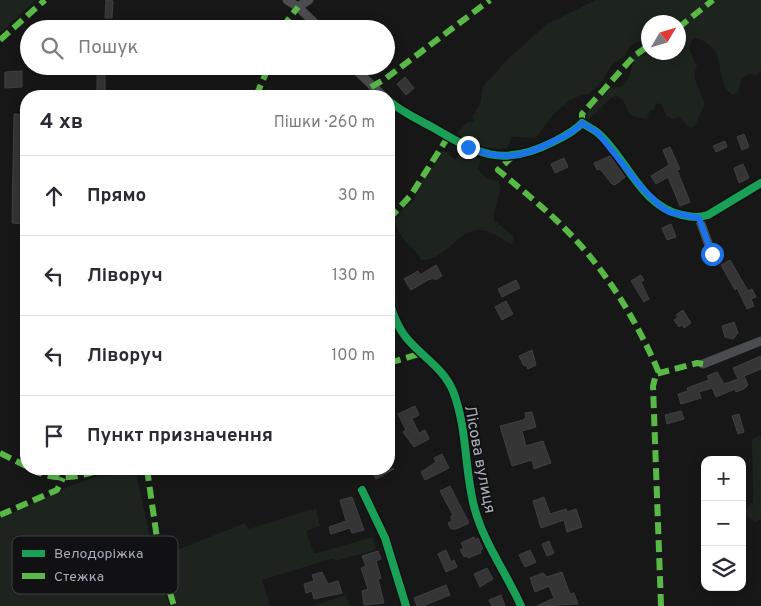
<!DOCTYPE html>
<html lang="uk">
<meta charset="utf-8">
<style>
:root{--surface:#fff;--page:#f2f2f3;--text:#2b2b33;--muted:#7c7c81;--line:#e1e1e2}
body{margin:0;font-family:Overpass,sans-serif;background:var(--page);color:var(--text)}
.controls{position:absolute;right:15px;bottom:15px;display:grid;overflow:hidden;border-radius:10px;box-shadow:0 2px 12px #0003}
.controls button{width:45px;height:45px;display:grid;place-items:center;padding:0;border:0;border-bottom:1px solid var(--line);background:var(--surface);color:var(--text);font:25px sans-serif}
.compass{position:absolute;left:641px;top:15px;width:45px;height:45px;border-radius:50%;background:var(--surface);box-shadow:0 2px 12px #0003;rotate:52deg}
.stop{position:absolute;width:15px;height:15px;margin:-11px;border:4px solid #1a73e8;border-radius:50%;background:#fff}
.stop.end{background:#1a73e8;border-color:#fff;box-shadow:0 1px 5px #0008}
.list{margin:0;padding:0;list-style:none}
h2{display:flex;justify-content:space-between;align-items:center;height:65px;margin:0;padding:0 20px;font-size:21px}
h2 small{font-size:16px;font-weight:400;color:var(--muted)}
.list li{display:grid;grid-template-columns:32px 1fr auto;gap:15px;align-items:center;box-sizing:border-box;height:80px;padding:0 20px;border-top:1px solid var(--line)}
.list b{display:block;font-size:19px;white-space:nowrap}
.list em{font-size:16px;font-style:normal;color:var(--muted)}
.icon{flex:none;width:28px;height:28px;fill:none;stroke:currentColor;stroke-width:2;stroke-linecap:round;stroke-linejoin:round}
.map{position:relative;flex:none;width:761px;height:606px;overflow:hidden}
.search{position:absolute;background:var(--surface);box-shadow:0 2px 12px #0003;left:20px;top:20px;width:375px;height:55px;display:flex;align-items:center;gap:12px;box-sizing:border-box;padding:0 18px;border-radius:28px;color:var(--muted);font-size:19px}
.panel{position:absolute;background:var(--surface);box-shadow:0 2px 12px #0003;left:20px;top:90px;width:375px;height:385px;border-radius:20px}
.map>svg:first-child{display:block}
.green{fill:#1d241e;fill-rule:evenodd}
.building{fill:#353536;stroke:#3f4043}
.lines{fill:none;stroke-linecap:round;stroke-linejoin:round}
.minor{stroke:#4b4c50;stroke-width:9}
.quiet{stroke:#58b947;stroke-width:6;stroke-dasharray:12 6;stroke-linecap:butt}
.cycleway-casing{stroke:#111113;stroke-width:11}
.cycleway{stroke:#1a9f57;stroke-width:8}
.route{stroke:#1a73e8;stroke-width:6}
.labels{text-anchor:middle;stroke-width:4;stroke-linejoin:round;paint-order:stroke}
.street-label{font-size:16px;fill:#a8adb8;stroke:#111113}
.key{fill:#111113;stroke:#3e4045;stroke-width:1}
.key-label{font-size:14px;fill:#a8adb8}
</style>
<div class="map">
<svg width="761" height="606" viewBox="0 0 761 606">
<rect width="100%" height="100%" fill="#171717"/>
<g class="green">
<path d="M0 0H36L0 33Z"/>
<path d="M596 0H761V70L758 75 748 74 741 78 739 92 732 95C710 75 732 48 695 38L691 41 689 49 697 66C690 79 701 91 705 104L695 126 690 128 679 117 672 119 666 115 662 105 656 103 655 109 649 112 647 120 630 115 623 100 616 95C604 101 598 115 586 120 587 103 604 101 609 88 613 87 619 87 622 86 630 82 634 62 633 55L646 40C633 40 629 48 623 58 612 61 607 73 601 82 598 86 593 90 589 94 568 94 546 122 536 138L512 137 507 148C492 152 476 143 462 140L458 133 466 123 474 121 472 116 480 105 483 87 509 58 547 24ZM648 22H678V52H648Z"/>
<path d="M440 151 446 152 455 160 461 151 473 153 480 160 478 169 487 179 499 181C502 194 494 206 494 220L514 237 512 244C502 240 491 230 480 230 459 229 445 261 421 260 412 242 399 242 395 221L402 210 415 199 419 184 436 164Z"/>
<path d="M389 279 395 282 398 311 389 341Z"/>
<path d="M759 435 761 437V519L755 522 743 513 753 502 752 440Z"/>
<path d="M132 469H135L155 560 169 606H0V518C31 506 61 488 92 478 107 473 119 479 132 469Z"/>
<path d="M316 508 320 526 306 531 314 554 373 537 376 550 335 561 334 558 262 580 270 606H172L157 558 245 523 249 529Z"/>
<path d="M346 595 350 606H313Z"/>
</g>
<g class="building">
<path d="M106 0 113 1 112 18H105Z"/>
<path d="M22 71V87L5 88V72Z"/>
<rect x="97" y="73" width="8" height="20"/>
<path d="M405 77 414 88 406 95 397 84Z"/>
<path d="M14 114 26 115V224L12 223Z"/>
<path d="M744 134 749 147 742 150 737 137Z"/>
<path d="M725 141 727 147 716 152 713 146Z"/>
<path d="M670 147 680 169 677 170 690 202 680 206 668 177 656 184 651 176 669 165 663 150Z"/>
<path d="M610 156 625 177 615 185 612 184 600 169 597 170 594 163Z"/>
<path d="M564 158 568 167 555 173 551 164Z"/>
<path d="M743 164 749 178 739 183 734 168Z"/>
<path d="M671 224 676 237 667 240 662 228Z"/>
<path d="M730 260 748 291 752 289 756 297 751 299 754 306 747 309 737 288 735 290 721 265Z"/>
<path d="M436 265 442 276 435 280 434 278 428 280 411 290 404 279 418 271 420 275Z"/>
<path d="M641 275 644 280 641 282 649 299 644 302 631 281Z"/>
<path d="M516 280 520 288 502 297 498 289Z"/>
<path d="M506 301 513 314 502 320 495 307Z"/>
<path d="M683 310 691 323 684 328 682 325 679 327 674 320 678 318 676 315Z"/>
<path d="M734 322 738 333 733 339 725 337 722 326Z"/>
<path d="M532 350 536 365 528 369 526 365 524 366 519 356Z"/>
<path d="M761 356V369L744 376 748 385 744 389 736 392 735 389 716 397 712 388 699 392 701 398 681 404 678 394 688 391 687 388 709 380 707 376 717 372 724 384 738 379 733 368Z"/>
<path d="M415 406 419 415 412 419 419 433 425 430 429 439 414 447 403 432 406 430 398 414Z"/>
<path d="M681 411 684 419 667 424 665 415Z"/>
<path d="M532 412 536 427 522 431 526 446 543 441 551 463 534 469 532 460 512 466 500 426 523 420 526 417 525 413Z"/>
<path d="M739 414 744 432 738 434 732 416Z"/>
<path d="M442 454 449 468 425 480 421 472 436 462 434 458Z"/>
<path d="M370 469H394L376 479Z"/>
<path d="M450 486 469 523 456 529H451L448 523 452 521 451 516 453 515 440 491Z"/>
<path d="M352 497 364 530 352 533 350 528 331 534 329 527 346 521 340 500Z"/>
<path d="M544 497 550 514 566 509 567 512 576 509 582 527 567 532 564 520 541 528 533 501Z"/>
<path d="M474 537 475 540 478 538 483 549 480 550 481 553 468 558 467 556 464 557 460 550 464 548 461 543Z"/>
<path d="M549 541 554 553 547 556 542 544Z"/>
<path d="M446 550 451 562 454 560 457 567 446 572 438 554Z"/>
<path d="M530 550 536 562 525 567 519 555Z"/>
<path d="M378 551 381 559 376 561 381 578 378 579 384 603 364 605 362 591 368 589 361 568 366 566 362 556Z"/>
<path d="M487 568 493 579 480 587 474 574Z"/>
<path d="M322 572 328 584 338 581 342 593 314 599 312 591 306 593 304 584 314 581 312 575Z"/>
<path d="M562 572 570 594 574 593 578 604 537 606 554 598 549 586 535 592 530 578 543 573 547 577Z"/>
<path d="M446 585 450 595 423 606H417L414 598Z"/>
<path d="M501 595 505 606H492L489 600Z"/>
</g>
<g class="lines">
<g class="minor">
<path d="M287 0 298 7 321 29"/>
<path d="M298 7 309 0"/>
<path d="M352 66 383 96"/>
<path d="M389 101C402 112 417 119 432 127 478 154 502 168 553 142 563 137 574 132 582 123 587 126 593 129 598 133 627 158 640 206 682 215 692 217 698 218 708 215L761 183"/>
<path d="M699 218 712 254"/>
<path d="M389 300C393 316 399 331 411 343 426 359 444 370 453 391 468 430 464 471 475 510 485 545 507 574 521 606"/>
<path d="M703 364 761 341"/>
<path d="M362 490 385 538 406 606"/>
</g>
<g class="quiet">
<path d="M678 28 713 0"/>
<path d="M285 29 287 21 298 7"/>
<path d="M0 40 45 0"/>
<path d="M371 87 385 79 490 0"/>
<path d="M256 96 269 66"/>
<path d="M582 123V114L634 56 648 46"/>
<path d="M513 156 498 170C517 186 537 202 555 219 601 262 635 316 659 373"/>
<path d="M389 219 411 195 448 137"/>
<path d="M389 363 422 353"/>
<path d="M0 453 26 466"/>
<path d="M31 469C55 482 78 478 103 469"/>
<path d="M147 469 160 559 174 606"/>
<path d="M0 515 57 490 63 478"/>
<path d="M661 606 653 386 656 374 697 363 703 364"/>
</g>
<g class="cycleway-casing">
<g id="cycleway">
<path d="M389 101C402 112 417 119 432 127 478 154 502 168 553 142 563 137 574 132 582 123 587 126 593 129 598 133 627 158 640 206 682 215 692 217 698 218 708 215L761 183"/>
<path d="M389 300C393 316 399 331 411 343 426 359 444 370 453 391 468 430 464 471 475 510 485 545 507 574 521 606"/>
<path d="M362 490 385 538 406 606"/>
</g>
</g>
<use href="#cycleway" class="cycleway"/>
</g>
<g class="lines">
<path class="route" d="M468 147C502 162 524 157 556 140 566 136 575 131 582 123L598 133 641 187 660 206 669 212 699 218 712 254"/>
</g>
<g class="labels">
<g class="street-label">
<text transform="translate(481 459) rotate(79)" y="6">Лісова вулиця</text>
</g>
</g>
<rect x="12" y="536" width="166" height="58" rx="8" class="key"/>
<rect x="22" y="550" width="23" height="7" fill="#1a9f57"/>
<rect x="22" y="573" width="23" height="6" fill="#58b947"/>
<g class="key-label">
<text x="54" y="558">Велодоріжка</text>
<text x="54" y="581">Стежка</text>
</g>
</svg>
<div class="controls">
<button>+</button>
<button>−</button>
<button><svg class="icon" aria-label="layers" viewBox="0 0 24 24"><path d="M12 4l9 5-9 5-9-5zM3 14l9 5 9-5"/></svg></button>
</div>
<svg class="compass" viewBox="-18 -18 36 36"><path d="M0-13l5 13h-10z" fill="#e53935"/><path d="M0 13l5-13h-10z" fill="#7c7c81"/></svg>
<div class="stop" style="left:712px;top:254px"></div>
<div class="stop end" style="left:468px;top:147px"></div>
<div class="search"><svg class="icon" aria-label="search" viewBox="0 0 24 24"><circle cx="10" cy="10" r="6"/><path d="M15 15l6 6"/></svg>Пошук</div>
<section class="panel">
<h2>4 хв<small>Пішки · 260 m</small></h2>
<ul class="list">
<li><svg class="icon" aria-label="ahead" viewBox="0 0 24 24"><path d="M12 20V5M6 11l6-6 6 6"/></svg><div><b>Прямо</b></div><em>30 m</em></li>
<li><svg class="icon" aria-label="left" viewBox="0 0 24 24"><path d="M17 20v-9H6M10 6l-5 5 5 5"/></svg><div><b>Ліворуч</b></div><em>130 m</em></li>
<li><svg class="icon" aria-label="left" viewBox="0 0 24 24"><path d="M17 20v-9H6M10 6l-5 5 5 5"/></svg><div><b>Ліворуч</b></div><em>100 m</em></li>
<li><svg class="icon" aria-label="arrive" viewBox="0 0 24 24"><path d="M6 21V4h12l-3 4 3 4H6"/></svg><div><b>Пункт призначення</b></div></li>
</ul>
</section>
</div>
